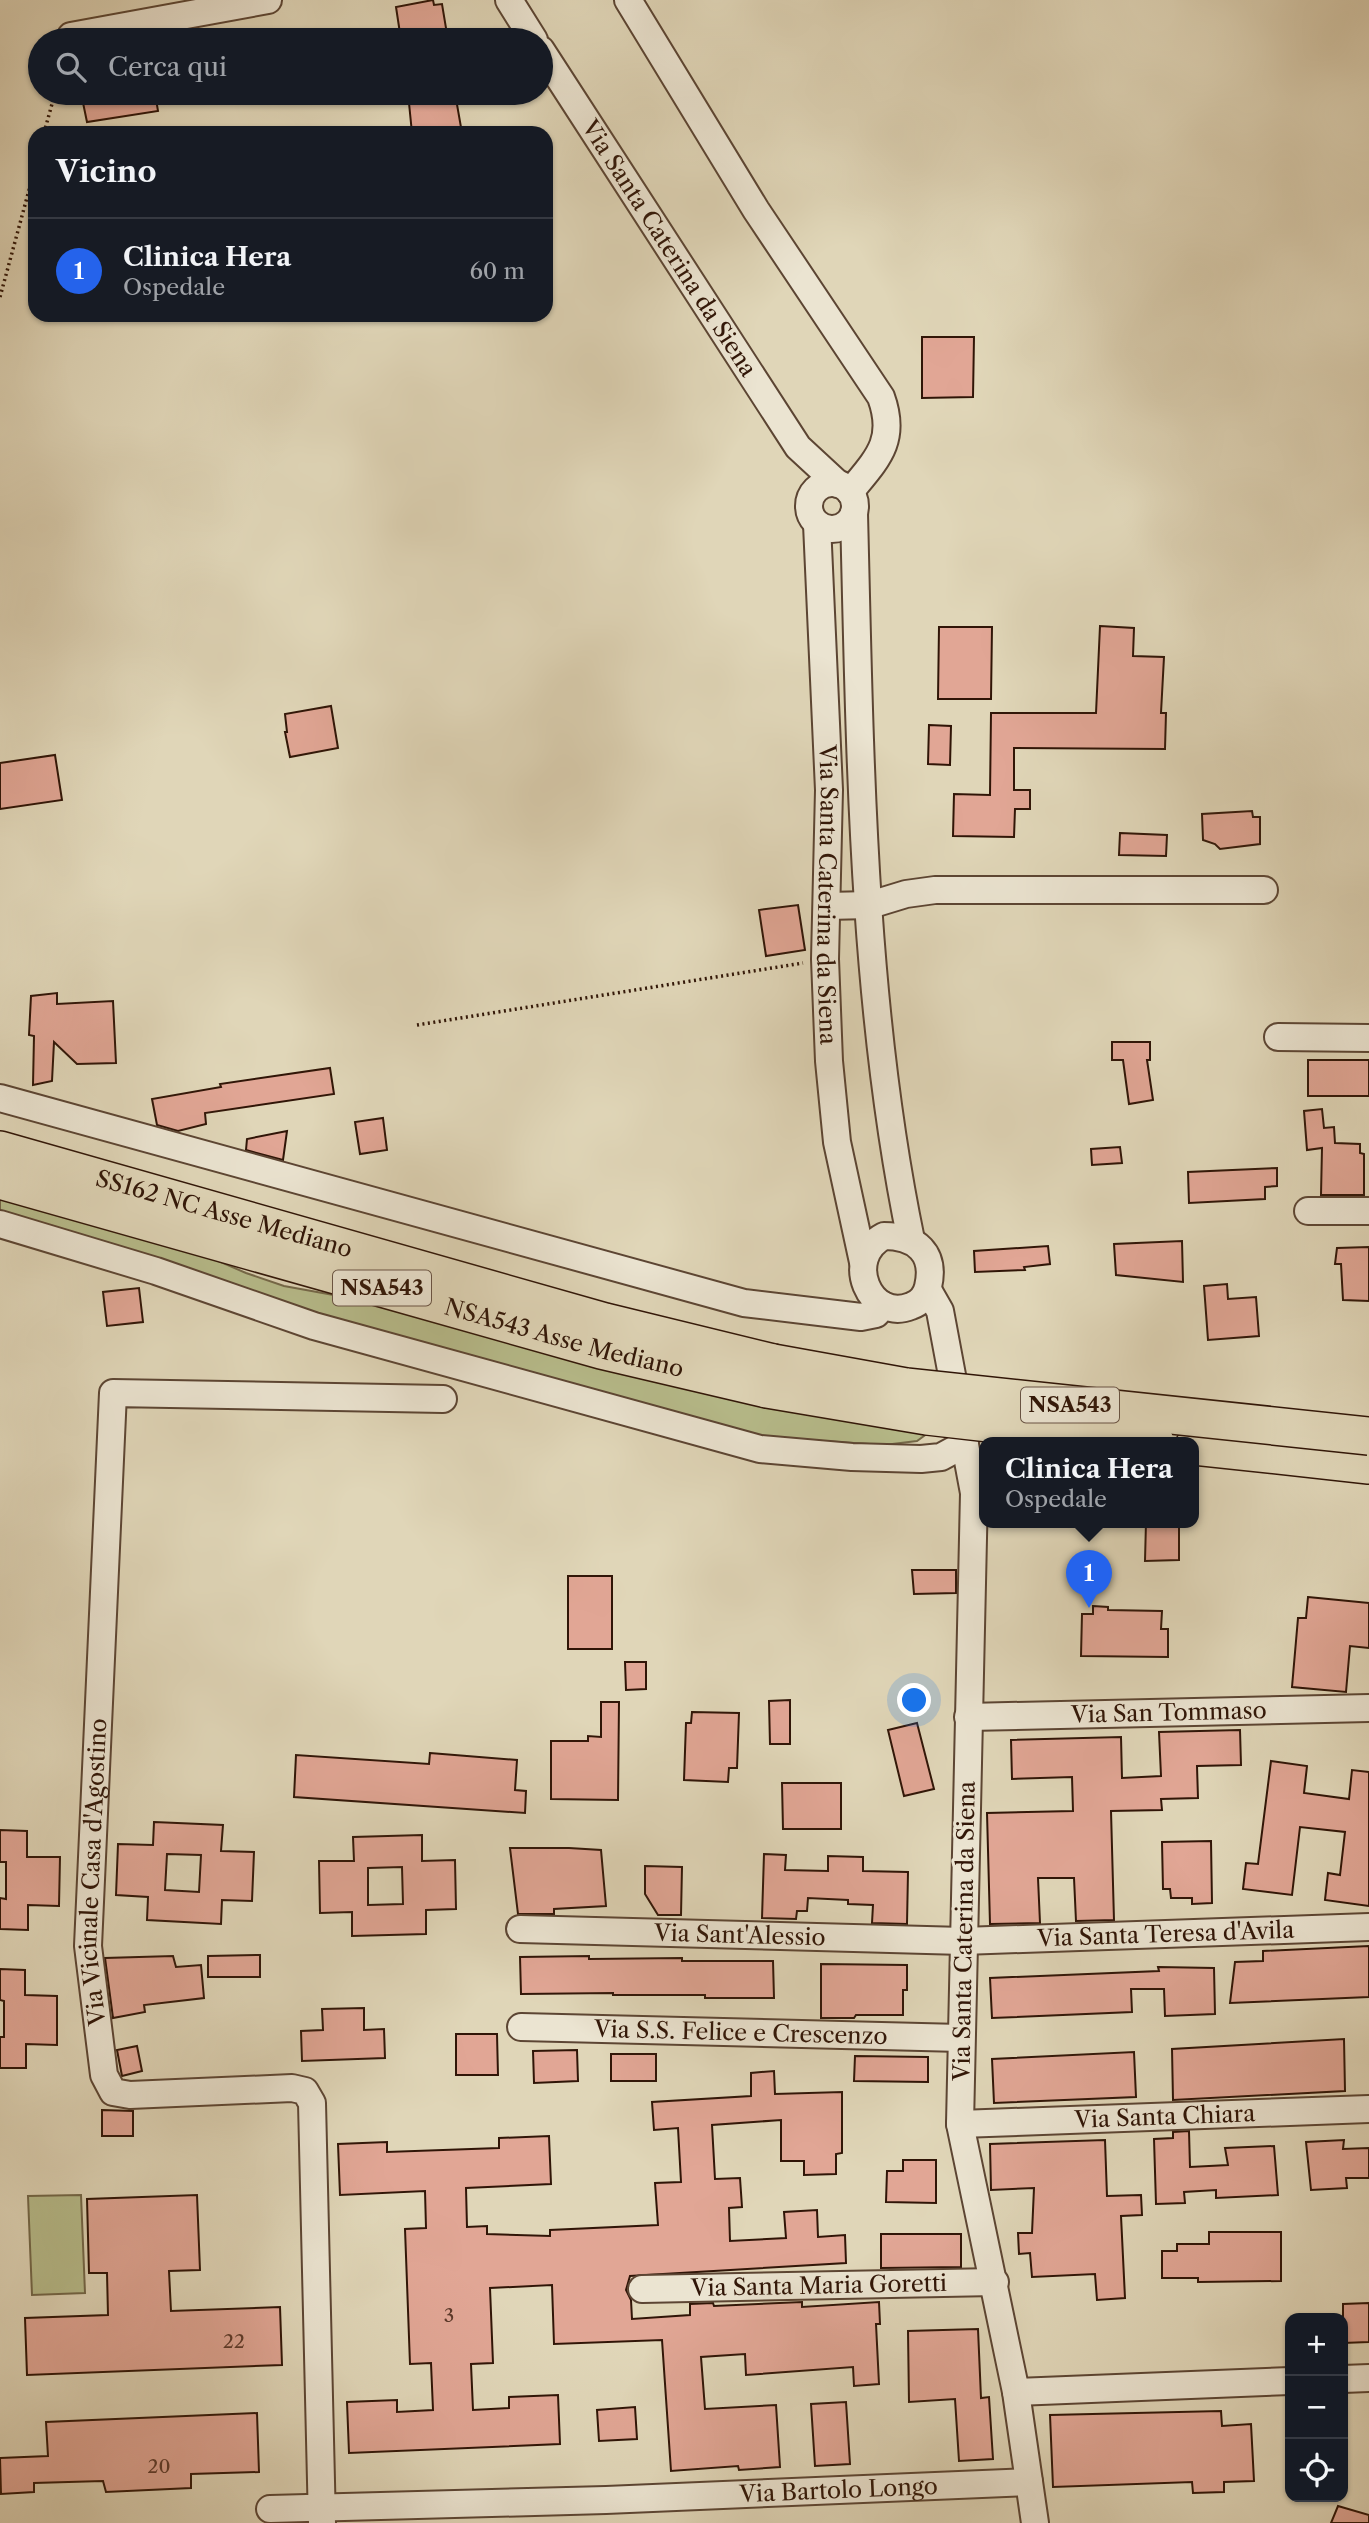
<!DOCTYPE html>
<html lang="it">
<meta charset="utf-8">
<style>
:root{--surface:#171b24;--page:#242831;--text:#f1f3f6;--muted:#9ea1a6;--line:#363941;--accent:#2563eb}
body{margin:0;font-family:"Libre Caslon Text",serif;background:var(--page);color:var(--text)}
.controls{position:absolute;right:21px;bottom:21px;display:grid;overflow:hidden;border-radius:14px;box-shadow:0 2px 5px #0004}
.controls button{width:63px;height:63px;display:grid;place-items:center;padding:0;border:0;border-bottom:2px solid var(--line);background:var(--surface);color:var(--text);font:35px sans-serif}
.you{position:absolute;left:915px;top:1701px;width:24px;height:24px;margin:-18px;border:5px solid #fff;border-radius:50%;background:#1a73e8;box-shadow:0 0 0 10px #1a73e833}
.badge{display:grid;place-items:center;width:46px;height:46px;border-radius:50%;background:var(--accent);color:#fff;font-size:23px;font-weight:700}
.pin{position:absolute;translate:-50% -58px;filter:drop-shadow(0 2px 4px #0008)}
.pin::after{content:'';position:absolute;top:37px;width:24px;height:21px;background:inherit;clip-path:polygon(0 0,100% 0,50% 100%)}
.popup{position:absolute;left:979px;top:1437px;width:220px;height:91px;box-sizing:border-box;display:grid;place-content:center;border-radius:14px;background:var(--surface);filter:drop-shadow(0 2px 5px #0005);font-size:23px;white-space:nowrap;color:var(--muted)}
.popup b{font-size:26px;color:var(--text)}
.popup::after{content:'';position:absolute;left:50%;top:100%;margin-left:-14px;border:14px solid transparent;border-top-color:var(--surface)}
.list{margin:0;padding:0;list-style:none}
h2{display:flex;justify-content:space-between;align-items:center;height:91px;margin:0;padding:0 28px;font-size:30px}
h2 small{font-size:23px;font-weight:400;color:var(--muted)}
.list li{display:grid;grid-template-columns:46px 1fr auto;gap:21px;align-items:center;box-sizing:border-box;height:105px;padding:0 28px;border-top:2px solid var(--line)}
.list b{display:block;font-size:26px;white-space:nowrap}
.list p{margin:0;font-size:23px;white-space:nowrap;color:var(--muted)}
.list em{font-size:23px;font-style:normal;color:var(--muted)}
.icon{flex:none;width:38px;height:38px;fill:none;stroke:currentColor;stroke-width:2;stroke-linecap:round;stroke-linejoin:round}
.map{position:relative;flex:none;width:1369px;height:2523px;overflow:hidden}
.search{position:absolute;background:var(--surface);box-shadow:0 2px 5px #0004;left:28px;top:28px;width:525px;height:77px;display:flex;align-items:center;gap:18px;box-sizing:border-box;padding:0 24px;border-radius:38px;color:var(--muted);font-size:26px}
.panel{position:absolute;background:var(--surface);box-shadow:0 2px 5px #0004;left:28px;top:126px;width:525px;height:196px;border-radius:21px}
.map>svg:first-child{display:block}
.green{fill:#b7bc8b;stroke:#746849;stroke-width:2}
.building{fill:#e1a695;stroke:#301507;stroke-width:2;fill-rule:evenodd}
.lines{fill:none;stroke-linecap:round;stroke-linejoin:round}
.minor-casing{stroke:#5c4533;stroke-width:30}
.highway-casing{stroke:#301507;stroke-width:40}
.path{stroke:#301507;stroke-width:3.5;stroke-dasharray:2 3.5;stroke-linecap:butt}
.minor{stroke:#ebe4d1;stroke-width:26}
.highway{stroke:#e0d6b8;stroke-width:37}
.highway-bridge-casing{stroke:#301507;stroke-width:40;stroke-linecap:butt}
.highway-bridge{stroke:#e0d6b8;stroke-width:37}
.labels{text-anchor:middle;stroke-width:6;stroke-linejoin:round;paint-order:stroke}
.number-label{font-size:19px;fill:#5c392a}
.shield{fill:#ebe4d1;stroke:#685344;stroke-width:2}
.shield-label{font-size:21px;font-weight:bold;fill:#301507}
.street-label{font-size:23px;fill:#301507;stroke:#ebe4d1}
</style>
<div class="map">
<svg width="1369" height="2523" viewBox="0 0 1369 2523">
<rect width="100%" height="100%" fill="#e0d6b8"/>
<filter id="stains"><feTurbulence type="fractalNoise" baseFrequency=".00286" numOctaves="4"/><feColorMatrix values="0 0 0 0 .2 0 0 0 0 .09 0 0 0 0 .02 0 0 0 .5 -.17"/></filter>
<radialGradient id="worn" r=".72"><stop offset=".6" stop-color="#630" stop-opacity="0"/><stop offset="1" stop-color="#630" stop-opacity=".3"/></radialGradient>
<g class="green">
<path d="M0 1194 193 1250 246 1273 284 1286 361 1300 928 1433 917 1441 884 1445 761 1437 323 1320 0 1217Z"/>
<path d="M81 2195 85 2293 32 2295 28 2196Z"/>
</g>
<g class="building">
<path d="M433 0 434 5 442 4 448 40H401L396 7Z"/>
<path d="M81 93H155L158 111 87 122Z"/>
<path d="M408 93H455L462 133H412Z"/>
<path d="M922 337H974L973 397 922 398Z"/>
<path d="M1100 626 1134 628 1133 656 1164 657 1161 713H1166L1165 749 1014 748V790H1030V809H1015L1014 837 953 836 954 794 990 795 991 713H1096Z"/>
<path d="M939 627H992L991 699H938Z"/>
<path d="M331 706 338 748 290 757 285 732H287L285 714Z"/>
<path d="M929 725 951 726 950 765 928 764Z"/>
<path d="M55 755 62 800 0 809V763Z"/>
<path d="M1252 811 1253 817H1260V844L1220 849 1215 844 1203 840 1202 814Z"/>
<path d="M1120 833 1167 835 1166 856 1119 855Z"/>
<path d="M798 905 805 950 766 956 759 910Z"/>
<path d="M57 993V1004L113 1001 116 1063 77 1064 54 1042 52 1081 33 1085 34 1036 29 1035 31 996Z"/>
<path d="M1112 1042H1150V1060H1147L1153 1100 1129 1104 1123 1060H1112Z"/>
<rect x="1308" y="1060" width="61" height="36"/>
<path d="M330 1068 334 1094 205 1113 206 1124 178 1131 157 1125 152 1099 221 1087 220 1084Z"/>
<path d="M1322 1109 1324 1128 1334 1127 1335 1143 1360 1144V1153L1364 1154V1195H1321L1322 1148 1307 1150 1304 1111Z"/>
<path d="M383 1118 387 1150 360 1154 355 1122Z"/>
<path d="M287 1131 283 1160 246 1150 247 1139Z"/>
<path d="M1120 1147 1122 1163 1092 1165 1091 1149Z"/>
<path d="M1277 1168V1186L1265 1187V1199L1189 1203 1188 1172Z"/>
<path d="M1182 1241 1183 1282 1116 1275 1114 1244Z"/>
<path d="M1048 1246 1050 1264 1024 1267 1025 1270 975 1272 974 1251Z"/>
<path d="M1369 1247V1301L1343 1300 1341 1264H1335L1337 1248Z"/>
<path d="M1227 1284 1228 1299 1256 1297 1259 1336 1208 1340 1204 1286Z"/>
<path d="M139 1288 143 1322 107 1326 103 1292Z"/>
<path d="M1146 1522H1179V1560L1145 1561Z"/>
<path d="M912 1570H956V1593L914 1594Z"/>
<rect x="568" y="1576" width="44" height="73"/>
<path d="M1308 1597 1369 1603V1648L1350 1646 1346 1692 1292 1687 1298 1618H1306Z"/>
<path d="M1093 1606 1108 1607V1610L1162 1611 1161 1629H1168V1657L1081 1656 1082 1614H1093Z"/>
<path d="M625 1662H646V1689L626 1690Z"/>
<path d="M790 1700V1744H770L769 1701Z"/>
<path d="M601 1702H619L618 1800 551 1799V1741H588V1736L601 1737Z"/>
<path d="M692 1712 739 1713 737 1768H729L728 1782 684 1780 686 1723H691Z"/>
<path d="M917 1723 934 1789 904 1796 888 1730Z"/>
<path d="M1240 1730 1241 1765 1197 1766 1198 1798 1161 1799 1162 1810 1111 1811 1114 1920 1076 1921 1074 1878H1038L1040 1923 990 1924 987 1813 1073 1811 1072 1777 1012 1779 1011 1740 1121 1737 1122 1778 1161 1776 1159 1732Z"/>
<path d="M430 1753 517 1760 515 1790 526 1791 525 1813 294 1797 296 1755 429 1764Z"/>
<path d="M1271 1761 1307 1766 1304 1793 1349 1799 1352 1770 1369 1772V1906L1325 1900 1328 1873 1340 1875 1345 1832 1300 1827 1292 1895 1243 1889 1246 1863 1258 1864Z"/>
<path d="M782 1783H841V1829H783Z"/>
<path d="M154 1822 223 1825 221 1851 254 1852 252 1901 222 1900 221 1924 147 1920 148 1897 116 1895 118 1844 153 1845ZM167 1854 201 1855 199 1892 165 1890Z"/>
<path d="M0 1830 27 1831V1857H60L59 1906 28 1905V1930L0 1929V1898L6 1899V1862H0Z"/>
<path d="M422 1835V1861L455 1860 456 1909 426 1910V1934L352 1936V1912L320 1913 319 1861H354L353 1837ZM402 1867 403 1904 368 1905V1868Z"/>
<path d="M1211 1841 1212 1903 1192 1904V1898H1171L1170 1889H1163L1162 1842Z"/>
<path d="M510 1848H569L601 1850 606 1906 554 1909V1914H518Z"/>
<path d="M764 1854 786 1855 785 1870 828 1871V1856L863 1857V1871L908 1872 907 1924 872 1923 873 1905 848 1904V1900L808 1898 807 1911H797L796 1919 762 1918Z"/>
<path d="M645 1866 682 1867 681 1915H658L645 1894Z"/>
<path d="M1369 1946V1997L1230 2003 1235 1962 1263 1961V1951Z"/>
<path d="M260 1955V1977H208V1956Z"/>
<path d="M173 1956 176 1967 201 1965 204 1998 144 2005 145 2012 113 2018 105 1958Z"/>
<path d="M589 1956V1959L682 1958V1961H773L774 1998H705V1995H613V1993L521 1994 520 1957Z"/>
<path d="M821 1964 907 1965V1990H903V2015H856L854 2018H821Z"/>
<path d="M1158 1967 1214 1968 1215 2014 1165 2016 1164 1989H1131L1132 2012 992 2018 990 1978 1159 1971Z"/>
<path d="M0 1969 25 1970V1995L57 1996V2045L26 2044V2068H0V2037H4V2001L0 2000Z"/>
<path d="M364 2008V2030L384 2029 385 2058 302 2061 301 2031 323 2030 322 2009Z"/>
<path d="M456 2034H497L498 2075H456Z"/>
<path d="M1344 2039 1345 2091 1173 2100 1172 2049Z"/>
<path d="M137 2046 142 2071 122 2076 117 2050Z"/>
<path d="M577 2050 578 2081 534 2083 533 2051Z"/>
<path d="M1134 2052 1136 2097 994 2103 992 2059Z"/>
<rect x="611" y="2054" width="45" height="27"/>
<path d="M855 2056 928 2057V2082L854 2081Z"/>
<path d="M774 2071 775 2094 842 2092V2153L836 2154V2174L804 2175V2161H781V2120L712 2125 715 2179 740 2178 742 2207 729 2208 730 2241 786 2238 784 2212 817 2210 818 2237 845 2235 846 2263 630 2276 626 2290 631 2300 632 2319 690 2315V2304L713 2303 714 2306 802 2302V2307L879 2302 880 2324H876L879 2384 854 2386 853 2367 746 2375 745 2354 701 2357 705 2409 776 2405 780 2467 739 2470 738 2466 671 2471 662 2340 554 2344 552 2285 490 2288 493 2363 471 2364 473 2410 509 2408V2397L558 2395 560 2444 349 2453 347 2402 397 2400V2412L433 2410 431 2363 410 2364 405 2229 426 2228 425 2191 340 2195 338 2144 387 2142V2152L499 2148V2138L549 2136 551 2184 466 2188 467 2227 487 2226V2234L550 2236V2230L658 2225 655 2183 681 2182 678 2128 654 2130 652 2102 751 2096V2073Z"/>
<path d="M102 2110 133 2111V2136H102Z"/>
<path d="M1189 2131 1190 2167 1228 2165 1225 2148 1274 2146 1278 2195 1216 2198V2190L1184 2192 1185 2203 1156 2204 1154 2139 1173 2138V2132Z"/>
<path d="M1105 2140 1107 2196 1141 2195 1142 2215 1121 2216 1125 2298 1097 2300 1095 2274 1032 2277 1030 2253 1019 2254 1018 2233H1032L1034 2188 991 2190 990 2144Z"/>
<path d="M1344 2140 1343 2149 1369 2148V2178H1346L1347 2188 1311 2190 1306 2142Z"/>
<path d="M903 2160H936V2203L886 2202 887 2171H903Z"/>
<path d="M197 2195 200 2270 169 2271 171 2311 280 2307 282 2365 27 2375 25 2318 108 2315 107 2273H89L87 2199Z"/>
<path d="M1209 2232H1281V2281L1198 2282V2278H1162V2251H1177V2244H1209Z"/>
<path d="M881 2234H961V2267L881 2268Z"/>
<path d="M1369 2303V2342L1343 2343V2304Z"/>
<path d="M978 2329 981 2398 989 2397 993 2459 959 2461 955 2399 909 2402 908 2331Z"/>
<path d="M846 2402 850 2464 815 2466 811 2404Z"/>
<path d="M635 2407 637 2439 599 2441 597 2410Z"/>
<path d="M1221 2411 1222 2426 1251 2424 1254 2481 1224 2482V2492L1193 2493 1192 2482 1053 2487 1050 2415Z"/>
<path d="M257 2413 259 2472 191 2474V2488L106 2492 103 2481 34 2483V2492L1 2494 0 2458 48 2456 46 2422Z"/>
<path d="M1338 2506 1369 2515V2523H1331Z"/>
</g>
<g class="lines">
<g class="minor-casing">
<g id="minor">
<path d="M509 0 534 40"/>
<path d="M628 0 756 210 881 397C897 441 877 459 850 492"/>
<path d="M71 36 268 0"/>
<path id="s1" d="M541 50 798 447 838 484"/>
<circle cx="832" cy="506" r="23"/>
<path d="M854 513C860 753 862 1004 911 1240"/>
<path id="s2" d="M817 524 829 790 825 959 829 1061 837 1142 863 1262"/>
<path d="M827 906 870 905 906 894 935 890H1264"/>
<path d="M1278 1037 1369 1038"/>
<path d="M0 1098 744 1303 861 1317 876 1314 883 1305"/>
<path d="M1308 1211H1369"/>
<path d="M0 1224 156 1271 314 1326 760 1449 852 1457 921 1459 941 1457 965 1444"/>
<path d="M884 1236C916 1236 936 1253 928 1287 926 1296 920 1303 911 1306 870 1323 842 1258 884 1236Z"/>
<path d="M928 1290 940 1311 974 1493 960 2124 1016 2392 1035 2523"/>
<path id="s3" d="M968 1717 1369 1708"/>
<path id="s4" d="M520 1929 963 1941 1369 1927"/>
<path id="s5" d="M521 2027 961 2038"/>
<path id="s6" d="M960 2124 1369 2109"/>
<path id="s7" d="M642 2289 995 2282"/>
<path d="M1343 2379 1369 2378"/>
<path d="M1016 2392 1290 2381"/>
<path id="s8" d="M270 2509 606 2500 1029 2482"/>
<path id="s9" d="M322 2523 312 2103 305 2091 292 2088 130 2095 113 2092 104 2075 88 1946 113 1393 443 1399"/>
</g>
</g>
<g class="highway-casing">
<g id="highway">
<path id="s10" d="M0 1150 605 1322 773 1363"/>
<path id="s11" d="M0 1180 601 1350 767 1389"/>
<path d="M1194 1446 1369 1465"/>
</g>
</g>
<g class="path">
<path d="M44 133 55 93"/>
<path d="M0 297 35 168"/>
<path d="M417 1025 803 963"/>
</g>
<use href="#minor" class="minor"/>
<use href="#highway" class="highway"/>
<g class="highway-bridge-casing">
<g id="highway-bridge">
<path d="M773 1363 906 1387 1369 1436"/>
<path d="M767 1389 927 1416 1155 1442"/>
</g>
</g>
<use href="#highway-bridge" class="highway-bridge"/>
</g>
<g class="labels">
<g class="number-label">
<text x="449" y="2322">3</text>
<text x="234" y="2348">22</text>
<text x="159" y="2473">20</text>
</g>
<g class="shield">
<rect x="333" y="1270.5" width="98" height="35" rx="5"/>
<rect x="1021" y="1387.5" width="98" height="35" rx="5"/>
</g>
<g class="shield-label">
<text x="382" y="1295">NSA543</text>
<text x="1070" y="1412">NSA543</text>
</g>
<g class="street-label">
<text dy="8" stroke="none"><textPath href="#s1" startOffset="236">Via Santa Caterina da Siena</textPath></text>
<text dy="8" stroke="none"><textPath href="#s2" startOffset="371">Via Santa Caterina da Siena</textPath></text>
<text dy="8" stroke="none"><textPath href="#s10" startOffset="233">SS162 NC Asse Mediano</textPath></text>
<text dy="8" stroke="none"><textPath href="#s11" startOffset="586">NSA543 Asse Mediano</textPath></text>
<text dy="8" stroke="none"><textPath href="#s3" startOffset="201">Via San Tommaso</textPath></text>
<text dy="8" stroke="none"><textPath href="#s9" startOffset="850">Via Vicinale Casa d'Agostino</textPath></text>
<text transform="translate(964 1931) rotate(-89)" y="8">Via Santa Caterina da Siena</text>
<text dy="8" stroke="none"><textPath href="#s4" startOffset="646">Via Santa Teresa d'Avila</textPath></text>
<text dy="8" stroke="none"><textPath href="#s4" startOffset="220">Via Sant'Alessio</textPath></text>
<text dy="8" stroke="none"><textPath href="#s5" startOffset="220">Via S.S. Felice e Crescenzo</textPath></text>
<text dy="8" stroke="none"><textPath href="#s6" startOffset="205">Via Santa Chiara</textPath></text>
<text dy="8" stroke="none"><textPath href="#s7" startOffset="177">Via Santa Maria Goretti</textPath></text>
<text dy="8" stroke="none"><textPath href="#s8" startOffset="569">Via Bartolo Longo</textPath></text>
</g>
</g>
<rect width="100%" height="100%" filter="url(#stains)"/>
<rect width="100%" height="100%" fill="url(#worn)"/>
</svg>
<div class="controls">
<button>+</button>
<button>−</button>
<button><svg class="icon" aria-label="locate" viewBox="0 0 24 24"><circle cx="12" cy="12" r="6"/><path d="M12 2v4M12 18v4M2 12h4M18 12h4"/></svg></button>
</div>
<div class="you"></div>
<div class="pin badge" style="left:1089px;top:1608px">1</div>
<div class="popup"><b>Clinica Hera</b>Ospedale</div>
<div class="search"><svg class="icon" aria-label="search" viewBox="0 0 24 24"><circle cx="10" cy="10" r="6"/><path d="M15 15l6 6"/></svg>Cerca qui</div>
<section class="panel">
<h2>Vicino<small></small></h2>
<ul class="list">
<li><span class="badge">1</span><div><b>Clinica Hera</b><p>Ospedale</p></div><em>60 m</em></li>
</ul>
</section>
</div>
